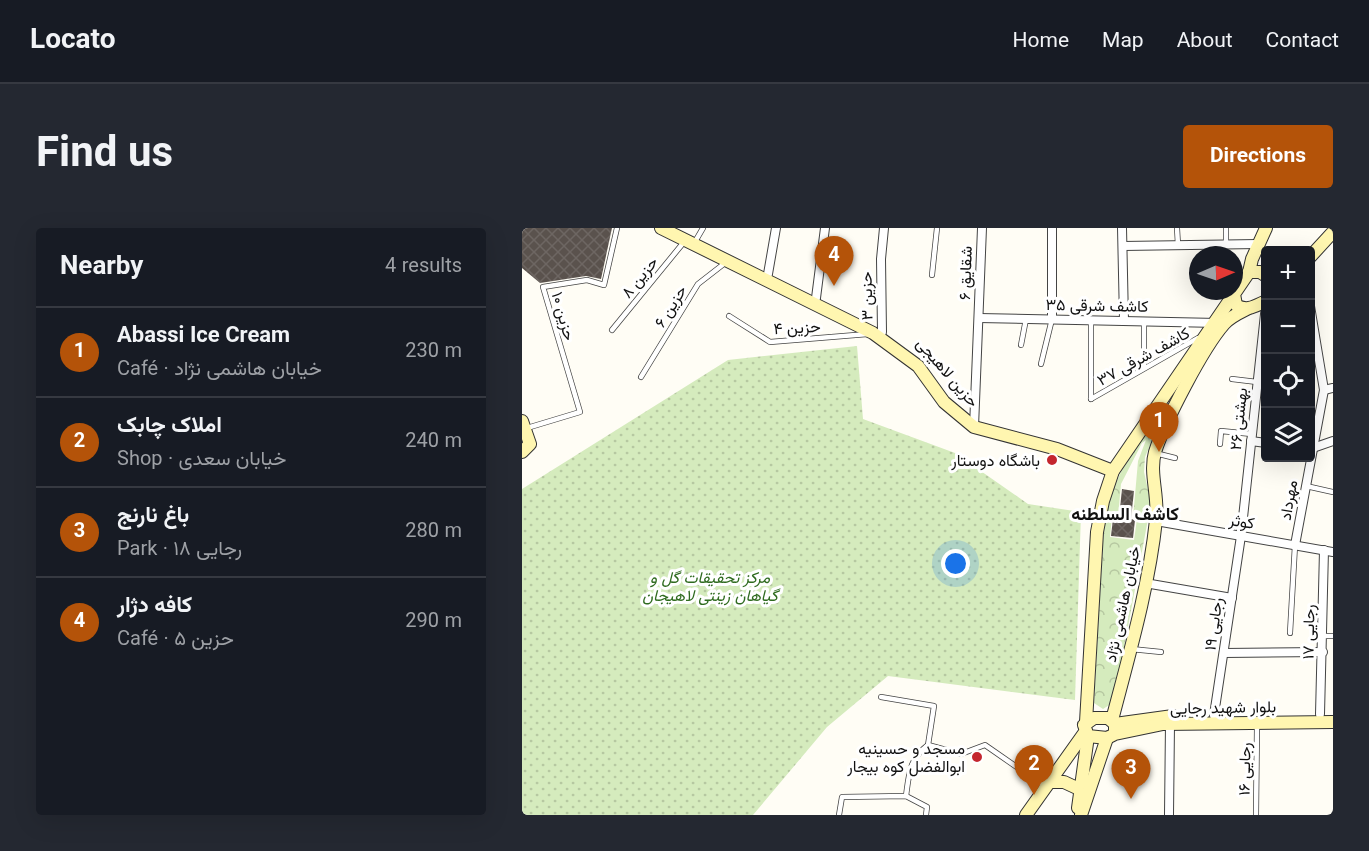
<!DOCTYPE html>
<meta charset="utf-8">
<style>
:root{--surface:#171b24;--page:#242831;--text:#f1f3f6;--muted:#9ea1a6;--line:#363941;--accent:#b45309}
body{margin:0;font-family:Georgia,Vazirmatn,serif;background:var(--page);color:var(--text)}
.controls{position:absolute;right:18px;top:18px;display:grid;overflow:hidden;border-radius:6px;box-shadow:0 6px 24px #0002}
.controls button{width:54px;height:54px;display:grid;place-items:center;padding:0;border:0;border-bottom:2px solid var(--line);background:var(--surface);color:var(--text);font:30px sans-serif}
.compass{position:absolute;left:667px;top:18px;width:54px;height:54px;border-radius:50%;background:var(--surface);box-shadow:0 6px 24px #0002;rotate:88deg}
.you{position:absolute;left:434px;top:336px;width:21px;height:21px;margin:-15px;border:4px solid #fff;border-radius:50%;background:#1a73e8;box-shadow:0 0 0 9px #1a73e833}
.badge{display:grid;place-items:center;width:39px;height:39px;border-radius:50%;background:var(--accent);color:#fff;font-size:20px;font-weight:700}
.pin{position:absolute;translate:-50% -50px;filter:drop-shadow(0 2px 3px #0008)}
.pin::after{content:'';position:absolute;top:32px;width:21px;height:18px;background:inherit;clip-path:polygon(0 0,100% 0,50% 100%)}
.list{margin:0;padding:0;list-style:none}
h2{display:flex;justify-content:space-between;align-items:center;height:78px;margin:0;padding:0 24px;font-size:26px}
h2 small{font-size:20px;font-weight:400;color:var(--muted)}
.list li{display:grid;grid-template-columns:39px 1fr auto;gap:18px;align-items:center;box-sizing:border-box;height:90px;padding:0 24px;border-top:2px solid var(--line)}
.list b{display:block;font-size:22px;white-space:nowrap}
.list p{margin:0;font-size:20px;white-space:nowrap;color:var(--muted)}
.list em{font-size:20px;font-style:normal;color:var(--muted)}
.icon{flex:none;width:33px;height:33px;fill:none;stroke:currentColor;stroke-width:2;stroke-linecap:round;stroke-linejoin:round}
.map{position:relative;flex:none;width:811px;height:587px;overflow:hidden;border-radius:6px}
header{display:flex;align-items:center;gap:36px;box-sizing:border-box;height:84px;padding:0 30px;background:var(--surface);border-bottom:2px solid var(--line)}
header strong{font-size:28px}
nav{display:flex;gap:33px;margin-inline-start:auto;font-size:21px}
.intro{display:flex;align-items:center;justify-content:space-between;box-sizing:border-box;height:144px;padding:0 36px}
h1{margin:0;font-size:42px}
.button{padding:15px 27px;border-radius:6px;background:var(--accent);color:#fff;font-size:21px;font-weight:700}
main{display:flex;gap:36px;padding:0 36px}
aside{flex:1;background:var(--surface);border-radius:6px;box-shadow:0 6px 24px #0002}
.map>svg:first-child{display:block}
.park{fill:url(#park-crowns);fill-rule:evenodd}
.garden{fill:url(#garden-dots)}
.building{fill:url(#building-cross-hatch)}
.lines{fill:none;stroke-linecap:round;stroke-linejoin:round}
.lane-casing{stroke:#444;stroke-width:6}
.street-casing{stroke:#444;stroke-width:10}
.secondary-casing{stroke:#333;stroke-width:14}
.lane{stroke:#fff;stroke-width:4.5}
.street{stroke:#fff;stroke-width:8}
.secondary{stroke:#fff6b0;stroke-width:12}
.poi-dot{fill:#c4262e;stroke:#fff;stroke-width:2}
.labels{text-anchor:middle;stroke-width:6;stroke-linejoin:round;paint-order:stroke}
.street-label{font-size:16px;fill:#111;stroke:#fff}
.poi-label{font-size:16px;fill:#111;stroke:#fff;text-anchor:end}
.park-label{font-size:16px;font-style:italic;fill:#2f6b1f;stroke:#fff}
.neighbourhood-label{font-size:18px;font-weight:bold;fill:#111;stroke:#fff}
</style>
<header>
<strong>Locato</strong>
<nav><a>Home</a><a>Map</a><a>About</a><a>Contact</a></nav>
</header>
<div class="intro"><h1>Find us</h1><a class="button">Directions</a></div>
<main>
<aside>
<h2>Nearby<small>4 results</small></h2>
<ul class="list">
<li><span class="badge">1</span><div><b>Abassi Ice Cream</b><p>Café · خیابان هاشمی نژاد</p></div><em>230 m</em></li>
<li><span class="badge">2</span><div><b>املاک چابک</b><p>Shop · خیابان سعدی</p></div><em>240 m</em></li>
<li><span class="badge">3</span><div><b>باغ نارنج</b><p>Park · رجایی ۱۸</p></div><em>280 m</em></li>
<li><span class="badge">4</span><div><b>کافه دژار</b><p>Café · حزین ۵</p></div><em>290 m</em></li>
</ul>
</aside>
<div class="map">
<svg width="811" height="587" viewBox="0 0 811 587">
<defs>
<pattern id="park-crowns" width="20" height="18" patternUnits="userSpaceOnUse" patternTransform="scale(1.5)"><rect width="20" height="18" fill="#d5ebbd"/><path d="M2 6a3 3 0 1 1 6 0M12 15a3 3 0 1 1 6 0" fill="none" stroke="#b6c8a1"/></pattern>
<pattern id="garden-dots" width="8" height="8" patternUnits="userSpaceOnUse" patternTransform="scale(1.5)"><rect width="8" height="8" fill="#d5ebbd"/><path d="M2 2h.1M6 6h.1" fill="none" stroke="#b6c8a1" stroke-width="1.8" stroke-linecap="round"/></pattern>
<pattern id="building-cross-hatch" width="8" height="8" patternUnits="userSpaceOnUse" patternTransform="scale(1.5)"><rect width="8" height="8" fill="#5a524d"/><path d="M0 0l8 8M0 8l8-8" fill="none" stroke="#6d6662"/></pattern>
</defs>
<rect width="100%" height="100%" fill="#fffdf5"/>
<path class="park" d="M647 172 623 229 622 244 629 275 592 474 581 481 572 475 583 278 604 233ZM624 212 616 233 611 290 615 291 612 312 588 309 590 289H596L599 256 620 215Z"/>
<path class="garden" d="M335 118 341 191 433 225 506 276 559 284 553 472 366 448 305 499 231 587H0V261L206 132Z"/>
<g class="building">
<path d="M0 0H90L79 51 64 48 18 55 0 40Z"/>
<path d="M600 261 612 263 609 291 613 292 611 310 589 308 591 290H597Z"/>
</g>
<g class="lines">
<g class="lane-casing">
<g id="lane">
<path d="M655 0 656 17"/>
<path d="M704 0V17"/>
<path d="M174 12 181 0"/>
<path d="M410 47 415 0"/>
<path d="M207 88 248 114 346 106"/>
<path d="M622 93V139"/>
<path d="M90 102 162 14"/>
<path d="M499 117 504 91"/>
<path d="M519 136 530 91"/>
<path d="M119 149 176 56 203 35"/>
<path d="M710 151 735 154"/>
<path d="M569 171 676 110"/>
<path d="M569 171V93"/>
<path d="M5 200 58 184 21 59 65 52 82 57 95 0"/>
<path d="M698 216 699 203 730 206"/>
<path d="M633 225 653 230"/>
<path d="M784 258 811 264"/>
<path d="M768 405 773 317"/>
<path d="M801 408H811"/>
<path d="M609 421 639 424"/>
<path d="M359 469 412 478 406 517C387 531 387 546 384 568"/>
<path d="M406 517 439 526 463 517 522 558"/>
<path d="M317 587 320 569 384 568 405 579 404 587"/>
<path d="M734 587 735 498"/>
</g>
</g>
<g class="street-casing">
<g id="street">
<path d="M600 0 602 92"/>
<path d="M601 18 736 16"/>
<path d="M246 46 254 0"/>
<path d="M294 70 303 0"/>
<path d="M457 90 696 95"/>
<path d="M530 91V0"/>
<path d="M360 104 359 31 362 0"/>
<path d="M802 162 811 160"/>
<path d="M452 199 460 0"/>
<path d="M729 213 744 215"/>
<path d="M788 221 811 213"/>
<path d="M634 293 811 324"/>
<path d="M773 317 802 162 788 78"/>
<path d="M623 355 710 370"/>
<path d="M702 425 801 424"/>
<path d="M798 486 802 322"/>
<path d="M692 487 719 308 744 77"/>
<path d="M647 587 648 496"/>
</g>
</g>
<g class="secondary-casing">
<g id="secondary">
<path d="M139 0 351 105 396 138 422 174 452 199 535 221 591 243"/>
<path d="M788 29 811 4"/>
<path d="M727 44 730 31 744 0"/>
<path d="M744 48 738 44H727L712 66 714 77C725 84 733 78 744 73"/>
<path d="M0 193 8 216 0 224"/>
<path d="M590 492C607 427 627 359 634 292 637 269 627 245 633 224 643 193 681 120 702 96 708 89 717 85 725 81"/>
<path d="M564 494 575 304 581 273 591 243 712 66"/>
<path d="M593 496 651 488"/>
<path d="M593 506V496L586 490H572L562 497 566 508 585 510 593 506 641 496 811 494"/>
<path d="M529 554H542L557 561"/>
<path d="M556 580 566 508"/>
<path d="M504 587 563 504"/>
<path d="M559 587 585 510"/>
</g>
</g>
<use href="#lane" class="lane"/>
<use href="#street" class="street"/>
<use href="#secondary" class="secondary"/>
</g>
<g class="poi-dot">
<circle cx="530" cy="232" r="6"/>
<circle cx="455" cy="529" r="6"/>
</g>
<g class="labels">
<g class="street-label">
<text transform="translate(443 45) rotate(-88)" y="6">شقایق ۶</text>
<text transform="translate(117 49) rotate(-51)" y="6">حزین ۸</text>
<text transform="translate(344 68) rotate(-91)" y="6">حزین ۳</text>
<text transform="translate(575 77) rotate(1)" y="6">کاشف شرقی ۳۵</text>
<text transform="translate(148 78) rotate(-58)" y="6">حزین ۶</text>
<text transform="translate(42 88) rotate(74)" y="6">حزین ۱۰</text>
<text transform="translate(275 99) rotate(-3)" y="6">حزین ۴</text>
<text transform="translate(621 128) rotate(-29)" y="6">کاشف شرقی ۳۷</text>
<text transform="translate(426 144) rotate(49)" y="6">حزین لاهیجی</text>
<text transform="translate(716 191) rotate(-84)" y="6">بهشتی ۲۶</text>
<text transform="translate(766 272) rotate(-80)" y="6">مهرداد</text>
<text transform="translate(720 293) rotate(9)" y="6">کوثر</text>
<text transform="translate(600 376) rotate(-78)" y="6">خیابان هاشمی نژاد</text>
<text transform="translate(691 396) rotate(-82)" y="6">رجایی ۱۹</text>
<text transform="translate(786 404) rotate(-89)" y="6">رجایی ۱۷</text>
<text transform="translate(701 479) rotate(-1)" y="6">بلوار شهید رجایی</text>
<text transform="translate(722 541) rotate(-89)" y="6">رجایی ۱۶</text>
</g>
<g class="poi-label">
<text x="518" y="238">باشگاه دوستار</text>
<text x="443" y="526">مسجد و حسینیه<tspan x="443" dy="18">ابوالفضل کوه بیجار</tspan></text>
</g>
<g class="park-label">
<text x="188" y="355">مرکز تحقیقات گل و<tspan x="188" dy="18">گیاهان زینتی لاهیجان</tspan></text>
</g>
<g class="neighbourhood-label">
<text x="603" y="292">کاشف السلطنه</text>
</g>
</g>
</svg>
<div class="controls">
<button>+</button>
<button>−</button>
<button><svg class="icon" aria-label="locate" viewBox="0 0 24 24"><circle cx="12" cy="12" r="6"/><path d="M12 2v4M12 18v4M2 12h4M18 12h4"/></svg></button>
<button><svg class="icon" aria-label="layers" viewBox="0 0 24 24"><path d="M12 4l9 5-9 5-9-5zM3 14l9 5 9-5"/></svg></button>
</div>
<svg class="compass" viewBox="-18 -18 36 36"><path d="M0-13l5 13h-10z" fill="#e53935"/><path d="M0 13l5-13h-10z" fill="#9ea1a6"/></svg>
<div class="you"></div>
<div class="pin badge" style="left:637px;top:224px">1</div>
<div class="pin badge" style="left:512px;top:567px">2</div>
<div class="pin badge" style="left:609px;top:571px">3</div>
<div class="pin badge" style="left:312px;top:58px">4</div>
</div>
</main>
